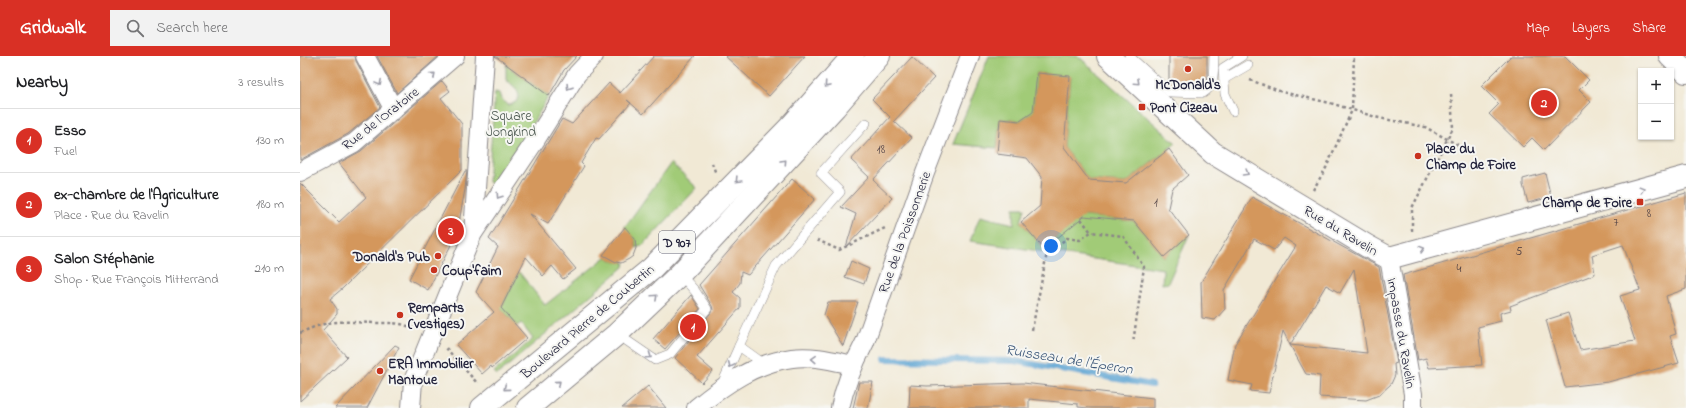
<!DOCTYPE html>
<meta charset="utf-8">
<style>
:root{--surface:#fff;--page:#f2f2f2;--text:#202124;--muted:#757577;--line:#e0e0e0;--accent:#d93025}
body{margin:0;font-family:"Indie Flower",sans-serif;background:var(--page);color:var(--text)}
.controls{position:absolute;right:12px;top:12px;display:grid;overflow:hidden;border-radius:0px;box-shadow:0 1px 3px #0004}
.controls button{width:36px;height:36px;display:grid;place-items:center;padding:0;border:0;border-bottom:1px solid var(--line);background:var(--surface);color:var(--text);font:20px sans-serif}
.you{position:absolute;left:751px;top:190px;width:14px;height:14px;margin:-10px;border:3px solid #fff;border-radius:50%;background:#1a73e8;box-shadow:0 0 0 6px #1a73e833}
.badge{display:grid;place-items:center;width:26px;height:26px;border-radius:50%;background:var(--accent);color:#fff;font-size:13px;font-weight:700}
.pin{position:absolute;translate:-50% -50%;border:2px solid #fff;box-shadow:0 1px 4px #0006}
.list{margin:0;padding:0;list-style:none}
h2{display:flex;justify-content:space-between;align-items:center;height:52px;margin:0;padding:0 16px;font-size:17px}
h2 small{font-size:13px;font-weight:400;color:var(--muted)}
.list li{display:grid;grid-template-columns:26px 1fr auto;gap:12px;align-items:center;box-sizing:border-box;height:64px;padding:0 16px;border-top:1px solid var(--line)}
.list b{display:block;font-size:15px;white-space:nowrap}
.list p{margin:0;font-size:13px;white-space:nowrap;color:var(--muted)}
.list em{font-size:13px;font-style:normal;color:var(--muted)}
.icon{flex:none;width:22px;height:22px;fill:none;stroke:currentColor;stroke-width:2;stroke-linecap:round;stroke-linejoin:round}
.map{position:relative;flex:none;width:1386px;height:352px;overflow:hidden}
header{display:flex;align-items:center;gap:24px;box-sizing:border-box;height:56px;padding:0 20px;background:var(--accent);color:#fff}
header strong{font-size:19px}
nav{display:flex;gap:22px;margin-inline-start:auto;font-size:14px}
.search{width:280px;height:36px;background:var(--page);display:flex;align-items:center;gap:10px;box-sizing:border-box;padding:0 14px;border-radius:0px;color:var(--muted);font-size:15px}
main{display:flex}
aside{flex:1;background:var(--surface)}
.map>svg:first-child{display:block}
.green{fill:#a1cb77;stroke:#627659}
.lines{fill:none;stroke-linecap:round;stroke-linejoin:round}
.stream{stroke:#5da4d3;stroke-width:6}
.building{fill:#d4975c}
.lane-casing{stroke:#8a8688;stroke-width:10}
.street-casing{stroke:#8a8688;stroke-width:20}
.secondary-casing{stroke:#8a8688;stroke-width:24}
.primary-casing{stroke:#8a8688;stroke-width:24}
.path{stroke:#8a8688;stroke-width:2.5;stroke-dasharray:3 3;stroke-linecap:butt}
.lane{stroke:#fff;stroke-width:9}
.street{stroke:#fff;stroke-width:18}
.secondary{stroke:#fff;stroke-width:22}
.primary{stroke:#fff;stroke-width:22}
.oneway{stroke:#9c9ca7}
.poi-dot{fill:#c8321e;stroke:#f6f6f2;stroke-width:1.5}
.labels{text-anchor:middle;stroke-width:4;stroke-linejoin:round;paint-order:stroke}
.number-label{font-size:12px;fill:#4e3f43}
.shield{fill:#f6f6f2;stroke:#626272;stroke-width:1}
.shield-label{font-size:13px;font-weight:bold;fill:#22223b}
.poi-label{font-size:14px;font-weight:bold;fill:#22223b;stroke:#f6f6f2;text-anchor:start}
.park-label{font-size:14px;fill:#48554d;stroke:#f6f6f2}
.street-label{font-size:14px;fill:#22223b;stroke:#f6f6f2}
.water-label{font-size:15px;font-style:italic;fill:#3a5678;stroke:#f6f6f2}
</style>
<header>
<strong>Gridwalk</strong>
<div class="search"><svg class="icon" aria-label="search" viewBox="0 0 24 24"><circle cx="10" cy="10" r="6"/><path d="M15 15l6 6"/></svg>Search here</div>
<nav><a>Map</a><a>Layers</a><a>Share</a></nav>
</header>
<main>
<aside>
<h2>Nearby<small>3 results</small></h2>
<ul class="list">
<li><span class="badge">1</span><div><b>Esso</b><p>Fuel</p></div><em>130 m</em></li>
<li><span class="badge">2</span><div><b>ex-chambre de l'Agriculture</b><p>Place · Rue du Ravelin</p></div><em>180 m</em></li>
<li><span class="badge">3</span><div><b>Salon Stéphanie</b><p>Shop · Rue François Mitterrand</p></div><em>210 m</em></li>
</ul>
</aside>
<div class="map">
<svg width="1386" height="352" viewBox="0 0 1386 352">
<rect width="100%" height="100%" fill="#f6f6f2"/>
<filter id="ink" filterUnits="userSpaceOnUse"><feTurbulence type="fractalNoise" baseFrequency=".025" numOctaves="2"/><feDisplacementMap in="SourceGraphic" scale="8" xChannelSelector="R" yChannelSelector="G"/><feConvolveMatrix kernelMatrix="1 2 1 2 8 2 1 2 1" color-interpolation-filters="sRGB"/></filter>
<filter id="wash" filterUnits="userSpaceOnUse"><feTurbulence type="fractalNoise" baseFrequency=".012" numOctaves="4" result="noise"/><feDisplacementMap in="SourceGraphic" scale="16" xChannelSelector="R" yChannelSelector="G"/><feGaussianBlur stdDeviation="0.9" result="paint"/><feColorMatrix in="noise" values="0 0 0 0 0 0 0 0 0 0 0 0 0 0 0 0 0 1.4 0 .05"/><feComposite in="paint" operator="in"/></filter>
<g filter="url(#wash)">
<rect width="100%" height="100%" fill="#f1e9d5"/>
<g class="green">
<path d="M689 0H778L876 87 826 127 789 124 764 91 770 21 737 17 733 56 720 65 700 63 697 92 653 88Z"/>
<path d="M206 9 249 40 196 129 188 126 195 36 199 37 201 43 208 49 216 46C223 36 214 30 206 24Z"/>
<path d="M371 107 397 132 343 189 336 192 335 183 324 172Z"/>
<path d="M714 152H725L721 166 744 193 783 160 834 165 864 201 889 179 868 227 862 228 863 213 670 185 680 160 714 168Z"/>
<path d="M306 201 316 206H325L324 211 197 319 194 316 233 283 221 267 217 270 200 251 203 248 219 216 245 249Z"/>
</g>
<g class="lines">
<path class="stream" d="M585 303 715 305 852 329"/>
</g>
<g id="blocks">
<g class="building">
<path d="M0 0H55L56 5 80 51 48 78 0 104Z"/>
<path d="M77 0H139L97 37Z"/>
<path d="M195 0H277L264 14 249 40Z"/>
<path d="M354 0H395L343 58 327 44 331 47 299 83 296 82 281 107 284 110 248 168 230 158 276 213 263 223 252 210 243 220 226 201 201 252 227 282 192 312 191 310 182 318 156 289 194 256 176 236 198 191 189 183 262 63 272 68 309 27 320 37Z"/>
<path d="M425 0H505L469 40Z"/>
<path d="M869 0H907V22L905 27H895L891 31H887L885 27H869Z"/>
<path d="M1211 0H1265L1289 24 1279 34 1291 46 1244 94 1232 82 1223 91 1189 58 1199 48 1181 30Z"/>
<path d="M612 1 634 22 594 65 612 82 573 124 592 142 546 191 556 158 541 151 569 121 551 104 590 61 572 43Z"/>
<path d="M737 17 770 20 764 91 789 124 826 127 869 93 888 119 872 133 868 152 889 179 864 201 834 165 784 160 744 193 721 166 740 150 742 121 727 102 697 98 700 63 720 65 733 56Z"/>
<path d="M142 25 150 35 141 42 162 68V114L43 232 30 243 37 253V258L23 274 47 301 0 345V127L39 166 66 141 39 107 61 95Z"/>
<path d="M165 115H167L165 133 158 172 153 185 128 234 109 223Z"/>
<path d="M1245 117 1251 141 1228 147 1223 129V123Z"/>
<path d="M492 123 515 143 448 219 441 216 440 227 433 236 440 242V252L397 301 413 315 402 327 375 302 413 254 412 250 399 229Z"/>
<path d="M1386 137V233L1366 240 1376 278 1370 280 1379 307 1308 326 1265 331 1246 264 1268 257 1280 294 1335 285 1320 240 1340 234 1323 189 1292 199 1295 218 1210 250 1211 254 1200 257 1201 265 1178 271 1182 309 1129 312 1126 302 1118 304 1103 219Z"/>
<path d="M952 141 1079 211 1097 307 1094 308 1095 319 1091 328 1079 339 1066 344 1019 341 1020 320 1006 318 990 289 1067 297 1054 213 1040 237 1026 229 990 289 983 275 969 337 950 335 952 329 928 324 935 288 996 190 984 182 974 194 954 183 924 234 925 253 915 264 902 262 901 226Z"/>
<path d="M325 171 335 183 336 192 333 200 329 203 321 207 316 206 303 199Z"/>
<path d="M551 205 569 213 564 228 545 221Z"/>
<path d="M391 239 400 253 365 293 353 283Z"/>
<path d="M528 246H558L543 290 524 259Z"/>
<path d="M95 289 99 291 67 352H35Z"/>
<path d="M559 326H573L568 352H553Z"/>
<path d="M723 327 853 342V352H788L778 351V348L729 343V352H609L610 329 627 330Z"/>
<path d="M348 330 366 352H322Z"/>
</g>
</g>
</g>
<g filter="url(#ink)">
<use href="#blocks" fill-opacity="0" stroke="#8a8688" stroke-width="1"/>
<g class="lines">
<g class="lane-casing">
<g id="lane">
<path d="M829 0 869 36 903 37C916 30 913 13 914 0"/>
<path d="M924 23 948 9"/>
<path d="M933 55 925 38 923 12 942 0"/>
<path d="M317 278 355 304 370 298 407 253 395 235 380 218"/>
<path d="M439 290 476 210 540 136 521 117 566 67"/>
<path d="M422 328 439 290 464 308"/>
</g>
</g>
<g class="street-casing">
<g id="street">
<path d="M65 0 94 54"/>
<path d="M0 116 54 87 155 0"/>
<path d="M174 176 235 85 277 18 294 0"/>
<path d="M1089 202 1113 338V352"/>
<path d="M111 352 113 325 173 177 185 0"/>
<path d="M396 352C425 328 455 307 492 302 512 299 534 305 553 309"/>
<path d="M540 352C545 328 554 307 565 286L625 117 670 0"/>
</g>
</g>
<g class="secondary-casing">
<g id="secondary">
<path d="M808 0 913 97 1067 190 1089 202 1386 121"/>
<path d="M1370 0 1386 16"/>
</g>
</g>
<g class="primary-casing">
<g id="primary">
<path d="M182 352 352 212 492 69 553 0"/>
<path d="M228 352 317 278 380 218 535 51 579 0"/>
</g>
</g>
<g class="path">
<path d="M950 24 982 36 1030 47 1079 62 1125 71 1169 95"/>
<path d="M412 107 416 118"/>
<path d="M1013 134 1026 112 1052 54 1054 0"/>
<path d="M781 163 791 176"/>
<path d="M1112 175V152L1153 72 1151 37"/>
<path d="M517 184 539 194 585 172"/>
<path d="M757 190 767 182 780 184 791 176 823 180 844 211 833 287"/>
<path d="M732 274 747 197 757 190 754 185"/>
<path d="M0 277C32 262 42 266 75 267 89 267 102 266 114 273"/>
<path d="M146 292 177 327 178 326"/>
</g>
<use href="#lane" class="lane"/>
<use href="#street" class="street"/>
<use href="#secondary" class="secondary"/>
<use href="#primary" class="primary"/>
</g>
<defs><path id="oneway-chevron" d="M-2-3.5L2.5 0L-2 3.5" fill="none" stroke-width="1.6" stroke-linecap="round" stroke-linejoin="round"/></defs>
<g class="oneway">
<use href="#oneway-chevron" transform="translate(133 19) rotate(-41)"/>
<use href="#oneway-chevron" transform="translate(837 26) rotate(43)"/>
<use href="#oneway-chevron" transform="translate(79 27) rotate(62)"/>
<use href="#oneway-chevron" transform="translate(527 29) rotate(132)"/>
<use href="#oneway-chevron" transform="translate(269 31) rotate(122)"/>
<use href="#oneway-chevron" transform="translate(484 106) rotate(-47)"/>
<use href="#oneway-chevron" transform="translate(946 117) rotate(31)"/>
<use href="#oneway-chevron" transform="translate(438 124) rotate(134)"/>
<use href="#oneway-chevron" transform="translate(1342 133) rotate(-15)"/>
<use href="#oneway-chevron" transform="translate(199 140) rotate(124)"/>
<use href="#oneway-chevron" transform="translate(1122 193) rotate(-15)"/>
<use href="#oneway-chevron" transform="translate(355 241) rotate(-43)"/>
<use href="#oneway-chevron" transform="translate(349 300) rotate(35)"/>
<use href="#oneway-chevron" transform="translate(514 303) rotate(-177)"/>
<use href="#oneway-chevron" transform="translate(431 309) rotate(114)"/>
<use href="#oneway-chevron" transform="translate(258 327) rotate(-40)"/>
<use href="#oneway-chevron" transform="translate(206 332) rotate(140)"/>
</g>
</g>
<g class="poi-dot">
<circle cx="888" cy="13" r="4"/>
<rect x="838" y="47" width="8" height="8" rx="2"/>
<circle cx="1118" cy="100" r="4"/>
<rect x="1336" y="142" width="8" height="8" rx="2"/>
<circle cx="138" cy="200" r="4"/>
<circle cx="134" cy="214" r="4"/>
<circle cx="100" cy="259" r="4"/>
<circle cx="80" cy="315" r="4"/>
</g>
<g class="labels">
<g class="number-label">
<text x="581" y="97">18</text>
<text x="856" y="150">1</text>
<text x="1349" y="161">8</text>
<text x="1316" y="170">7</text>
<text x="1219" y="199">5</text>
<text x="1159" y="216">4</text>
</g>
<rect class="shield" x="359" y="175" width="36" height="22" rx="3"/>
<g class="shield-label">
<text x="377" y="191">D 907</text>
</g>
<g class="poi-label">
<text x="888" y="33" text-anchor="middle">McDonald's</text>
<text x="850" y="56">Pont Cizeau</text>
<text x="1126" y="97">Place du<tspan x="1126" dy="16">Champ de Foire</tspan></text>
<text x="1332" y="151" text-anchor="end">Champ de Foire</text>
<text x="130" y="205" text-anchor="end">Donald's Pub</text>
<text x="142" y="219">Coup'faim</text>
<text x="108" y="256">Remparts<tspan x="108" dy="16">(vestiges)</tspan></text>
<text x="88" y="312">ERA Immobilier<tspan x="88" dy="16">Mantoue</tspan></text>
</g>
<g class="park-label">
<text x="211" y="64">Square<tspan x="211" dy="16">Jongkind</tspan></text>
</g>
<g class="street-label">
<text transform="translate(80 62) rotate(-38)" y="5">Rue de l'Oratoire</text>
<text transform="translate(1041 174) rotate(31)" y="5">Rue du Ravelin</text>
<text transform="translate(604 176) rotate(-70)" y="5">Rue de la Poissonnerie</text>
<text transform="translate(287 265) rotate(-40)" y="5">Boulevard Pierre de Coubertin</text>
<text transform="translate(1102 277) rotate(80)" y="5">Impasse du Ravelin</text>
</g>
<g class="water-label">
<text transform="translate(769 303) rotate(9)" y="5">Ruisseau de l'Éperon</text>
</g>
</g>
</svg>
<div class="controls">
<button>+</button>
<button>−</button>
</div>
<div class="you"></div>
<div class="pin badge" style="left:393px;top:271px">1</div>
<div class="pin badge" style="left:1244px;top:47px">2</div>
<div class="pin badge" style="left:151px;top:175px">3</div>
</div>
</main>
